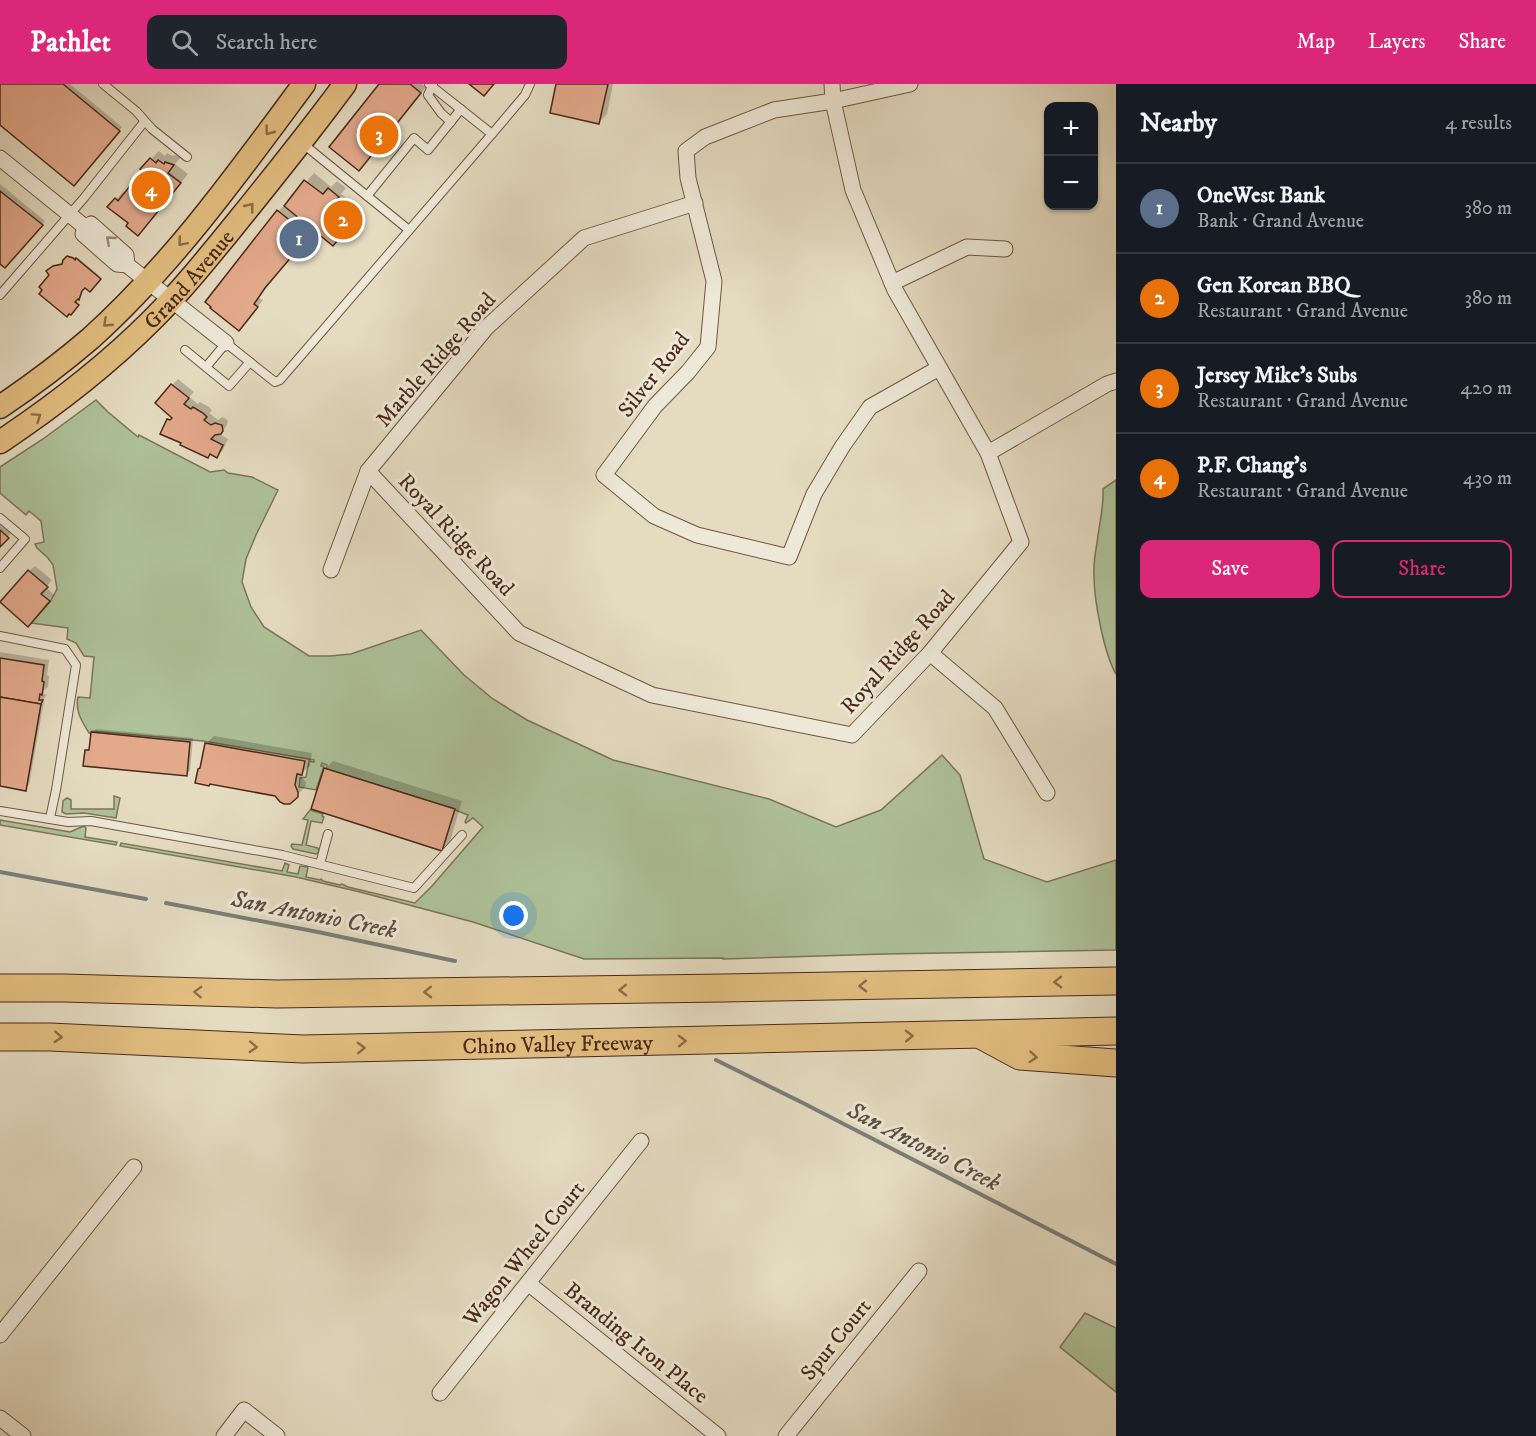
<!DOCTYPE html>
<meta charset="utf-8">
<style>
:root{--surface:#171b24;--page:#20242c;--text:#f1f3f6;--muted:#9ea1a6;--line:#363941;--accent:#db2777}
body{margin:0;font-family:"IM FELL DW Pica",serif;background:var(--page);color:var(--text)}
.controls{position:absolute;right:18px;top:18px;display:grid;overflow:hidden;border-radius:12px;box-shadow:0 2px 4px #0004}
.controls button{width:54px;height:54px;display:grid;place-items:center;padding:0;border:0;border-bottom:2px solid var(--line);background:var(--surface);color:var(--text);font:30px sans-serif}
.you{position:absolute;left:514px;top:832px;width:21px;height:21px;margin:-15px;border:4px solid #fff;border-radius:50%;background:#1a73e8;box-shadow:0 0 0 9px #1a73e833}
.badge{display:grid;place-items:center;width:39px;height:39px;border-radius:50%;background:var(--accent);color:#fff;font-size:20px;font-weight:700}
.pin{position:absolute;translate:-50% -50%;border:3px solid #fff;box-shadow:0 2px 6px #0006}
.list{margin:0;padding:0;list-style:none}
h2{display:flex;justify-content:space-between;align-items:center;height:78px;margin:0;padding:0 24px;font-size:26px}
h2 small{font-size:20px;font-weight:400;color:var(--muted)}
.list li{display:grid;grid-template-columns:39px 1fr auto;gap:18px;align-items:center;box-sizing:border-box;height:90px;padding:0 24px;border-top:2px solid var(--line)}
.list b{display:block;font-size:22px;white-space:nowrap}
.list p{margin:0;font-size:20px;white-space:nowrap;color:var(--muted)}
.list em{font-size:20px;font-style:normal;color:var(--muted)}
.actions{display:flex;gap:12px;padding:18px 24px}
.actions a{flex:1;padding:14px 0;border:2px solid var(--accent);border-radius:12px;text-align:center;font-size:21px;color:var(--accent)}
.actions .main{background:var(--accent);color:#fff}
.icon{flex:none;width:33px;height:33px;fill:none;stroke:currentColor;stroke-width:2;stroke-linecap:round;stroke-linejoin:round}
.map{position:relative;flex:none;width:1116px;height:1352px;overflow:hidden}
header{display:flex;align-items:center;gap:36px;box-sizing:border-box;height:84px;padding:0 30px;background:var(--accent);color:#fff}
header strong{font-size:28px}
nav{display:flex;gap:33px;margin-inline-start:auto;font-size:21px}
.search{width:420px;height:54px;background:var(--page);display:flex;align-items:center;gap:15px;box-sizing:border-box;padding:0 21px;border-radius:12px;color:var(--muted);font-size:22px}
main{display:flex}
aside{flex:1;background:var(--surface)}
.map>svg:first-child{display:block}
.green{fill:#aec198;stroke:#7c7558;stroke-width:1.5}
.shadow{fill:#0003}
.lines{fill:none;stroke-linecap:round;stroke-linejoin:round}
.stream{stroke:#787f79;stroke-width:4}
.building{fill:#e2a98b;stroke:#4a2917;stroke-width:1.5}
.lane-casing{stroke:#705642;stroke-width:10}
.street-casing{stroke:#705642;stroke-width:17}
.primary-casing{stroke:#4a2917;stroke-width:25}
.highway-casing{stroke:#4a2917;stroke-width:29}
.lane{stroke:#ede8d7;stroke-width:8}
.street{stroke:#ede8d7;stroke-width:15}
.primary{stroke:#e2be80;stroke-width:22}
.highway{stroke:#e2be80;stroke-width:27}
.oneway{stroke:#8e6c46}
.oneway2{stroke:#9c8877}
.labels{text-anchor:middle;stroke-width:6;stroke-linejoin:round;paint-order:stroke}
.street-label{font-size:22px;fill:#4a2917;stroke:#ede8d7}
.water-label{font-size:24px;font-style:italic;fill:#5d4d40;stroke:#ede8d7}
</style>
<header>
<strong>Pathlet</strong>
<div class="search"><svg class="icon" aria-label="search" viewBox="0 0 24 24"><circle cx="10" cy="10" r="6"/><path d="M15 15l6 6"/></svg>Search here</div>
<nav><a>Map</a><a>Layers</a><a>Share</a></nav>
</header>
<main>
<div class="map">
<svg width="1116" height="1352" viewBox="0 0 1116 1352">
<rect width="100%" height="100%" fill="#e4dbc1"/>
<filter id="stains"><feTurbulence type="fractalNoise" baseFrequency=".00333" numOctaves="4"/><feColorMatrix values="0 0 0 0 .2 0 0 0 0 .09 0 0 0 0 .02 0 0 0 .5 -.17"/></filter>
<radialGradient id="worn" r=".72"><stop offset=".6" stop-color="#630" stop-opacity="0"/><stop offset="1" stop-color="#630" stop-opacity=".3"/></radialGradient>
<g class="green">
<path d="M96 316 108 328 138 353 139 351 210 388 224 386 228 389 252 393 278 406 256 451 246 475 242 498 251 523 264 543 309 572H330L351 570 421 546 464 591 493 615 527 636 613 676 769 715 836 743 881 726 942 671 960 691 984 775 1047 798 1116 776V866L884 870 723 875V874L584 875 473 838 360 808 296 793 120 762 121 759 282 787 285 779 289 781 287 788 298 790 300 782 308 783 306 793 320 796 321 795 323 797 340 801 342 800 348 803 415 819 432 802 483 743 473 734 466 739 465 738 468 731 455 726V725L326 685 327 681 322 679 321 682H324L316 706 299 703 300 694 306 693 309 677 314 678V676L203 657 92 647 91 650 89 649C82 637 75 628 78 613L90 614 94 573 84 572 76 559 67 555 68 544 31 539 50 518 57 505 53 481 48 474 37 464 35 460 44 458 41 437 29 427 26 431 0 409V383L43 355Z"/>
<path d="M1116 396V590C1104 570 1094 516 1094 492 1093 481 1095 470 1097 459 1099 441 1104 423 1103 405Z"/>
<path d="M114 712 120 714 116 734 84 729 66 730 62 728 63 717 67 714 71 716V725H114Z"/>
<path d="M310 726 323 730 322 732 324 733 322 739 311 737 306 761 318 764 319 768 316 770 293 765 291 762 292 760 302 761 308 736 303 735Z"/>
<path d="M0 736 70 748 84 742 86 744 85 753 117 758 116 761 0 741Z"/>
<path d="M1085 1229 1116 1244V1308L1060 1263Z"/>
</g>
<g class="shadow">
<path d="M0 0H70L122 43 78 97 0 39Z"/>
<path d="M381 0H422L426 3 365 79Z"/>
<path d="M557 0H613L607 30 599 38Z"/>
<path d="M159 67 165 72 167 69 173 72 175 71 181 73 175 80 188 90 146 142 130 139 109 123 124 107 126 109 144 87 151 75Z"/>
<path d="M314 89 331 103 337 97 346 104 341 110 362 126 341 152 315 145 271 197 259 214 263 216 245 239 278 127 284 122 285 123Z"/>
<path d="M0 100 45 137 8 179 0 178Z"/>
<path d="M70 172 74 173 77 176 78 174 101 193 90 206 85 202 83 204 80 213 75 216 79 219 71 229 64 180V177Z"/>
<path d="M178 295 194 308 189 313 198 320 200 318 209 323 212 327 209 329 218 336 222 333 225 334 228 337 226 343 219 350 228 355 223 366 217 372 212 369 208 373 169 336 173 332 172 301Z"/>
<path d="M0 439 11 449 0 462Z"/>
<path d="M35 482 52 496 46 503 54 511 33 535 29 487Z"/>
<path d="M0 568 49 576 47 591 49 592 48 603 44 606V610L47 611 42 617H44L29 701 25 705 0 701Z"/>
<path d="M96 645 193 654 190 687 186 690 86 667 90 663 93 648Z"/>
<path d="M214 652 312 669 310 682 303 688 302 693 306 699 305 703 290 718 276 711 202 683 206 660Z"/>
<path d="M333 677 462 717 450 757 442 765 325 685Z"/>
</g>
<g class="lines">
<g class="stream">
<path d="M0 788 146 815"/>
<path d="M166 819 318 848 455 877"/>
<path d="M716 976 801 1018 1116 1180"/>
</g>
</g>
<g class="building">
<path d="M0 0H63L120 47 74 102 0 41Z"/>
<path d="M379 0H410L421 9 359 87 329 63Z"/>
<path d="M469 0H494L484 12Z"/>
<path d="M556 0H608L599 40 550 29Z"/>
<path d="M150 74 156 79 158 76 164 80 165 78 174 81 168 89 181 99 138 152 126 142 128 139 107 123 115 114 118 117 142 87 140 85Z"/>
<path d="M304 96 323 110 328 104 339 113 334 119 355 135 333 162 284 122Z"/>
<path d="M0 107 43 141 5 184 0 180Z"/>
<path d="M277 126 309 152 265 204 254 220 258 223 239 247 210 224 211 223 205 218Z"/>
<path d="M67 172 73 174 75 176 76 174 101 195 90 208 85 204 82 207 79 216 78 215 75 218 79 221 71 231 69 230 67 233 39 210 42 206 39 203 49 191 46 187 53 182 62 180 63 176Z"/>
<path d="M171 300 189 314 184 320 191 325 193 323 203 329 207 333 204 336 208 339 211 341 215 339 222 341 223 347 221 350 215 351 211 355 223 361 217 374 210 370 208 374 180 361 181 359 160 350 167 335 170 336 172 334 155 319Z"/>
<path d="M0 446 9 454 0 463Z"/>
<path d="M28 486 48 503 41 510 50 517 28 543 0 518Z"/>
<path d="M0 574 44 581 42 597 44 598 42 611 40 610 39 616H43L41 620 0 613Z"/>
<path d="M0 613 41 620 26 707 0 702Z"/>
<path d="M91 648 190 658 187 692 83 682 85 666H89Z"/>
<path d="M205 659 305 677 302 691 297 690 295 701 298 708V713L290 720H284L280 718 275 712 210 700 209 702 195 699 198 685 200 684Z"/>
<path d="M324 684 455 725 442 767 311 725Z"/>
</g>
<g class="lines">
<g class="lane-casing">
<g id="lane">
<path d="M103 0 136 27 152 45 187 73"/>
<path d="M429 0 492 50"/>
<path d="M433 0 428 11 441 29 451 38"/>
<path d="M302 59 409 146"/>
<path d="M367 112 414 54 428 66 461 25"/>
<path d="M0 211 84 114 144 38"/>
<path d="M185 266 229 302 250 278"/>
<path d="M206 283 226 259 275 298 280 296 492 50 525 11 530 0"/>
<path d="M0 434 25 455 0 484"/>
<path d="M0 552 65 565 76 581 56 706 50 734"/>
<path d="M0 727 68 738 91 737 119 742 282 771 414 804 462 751"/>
<path d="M320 780 328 750"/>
</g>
</g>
<g class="street-casing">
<g id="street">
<path d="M910 0 833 17 774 26 705 53 686 67 688 94 714 197 708 263 688 288 655 322 604 391 654 432 697 451 789 473 814 410 842 363 870 323 939 284"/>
<path d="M0 74 85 143"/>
<path d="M85 143 83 150 117 180 127 181 226 259"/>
<path d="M85 143 91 140 126 171 127 181"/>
<path d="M892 199 967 163 1005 165"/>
<path d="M988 369 1107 300 1116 297"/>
<path d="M368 387 519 549 652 611 852 651 930 569 1021 458 988 369 895 206 853 106 833 17 832 0"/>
<path d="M331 486 368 387 486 244 584 154 695 119"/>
<path d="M930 569 995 624 1047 709"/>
<path d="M528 1199 718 1352"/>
<path d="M0 1251 134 1083"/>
<path d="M440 1309 641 1057"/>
<path d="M0 1334 23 1352"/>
<path d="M224 1352 244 1326 277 1352"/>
<path d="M786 1352 919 1187"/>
</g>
</g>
<g class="primary-casing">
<g id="primary">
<path d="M0 323C31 302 62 279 91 254 173 180 238 89 304 0"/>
<path id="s1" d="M0 358C54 322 106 282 152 236 181 207 207 175 233 143 271 96 309 49 345 0"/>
</g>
</g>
<g class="highway-casing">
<g id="highway">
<path d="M0 904H64L277 910 723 904 1116 897"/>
<path d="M981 951 1020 972 1116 979"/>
<path id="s2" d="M0 953H50L303 965 1116 947"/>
</g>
</g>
<use href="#lane" class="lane"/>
<use href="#street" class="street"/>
<use href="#primary" class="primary"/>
<use href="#highway" class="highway"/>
</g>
<defs><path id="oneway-chevron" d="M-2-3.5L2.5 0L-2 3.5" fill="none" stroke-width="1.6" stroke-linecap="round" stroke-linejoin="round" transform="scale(1.5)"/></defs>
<g class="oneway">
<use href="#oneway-chevron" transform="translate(269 47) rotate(127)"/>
<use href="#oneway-chevron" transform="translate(250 123) rotate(-51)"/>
<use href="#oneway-chevron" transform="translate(182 158) rotate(130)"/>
<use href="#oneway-chevron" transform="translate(107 239) rotate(137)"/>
<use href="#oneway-chevron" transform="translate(37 333) rotate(-35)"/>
<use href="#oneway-chevron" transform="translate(1058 898) rotate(179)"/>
<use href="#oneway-chevron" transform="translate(863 902) rotate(179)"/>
<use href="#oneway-chevron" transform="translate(623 906) rotate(179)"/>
<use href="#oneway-chevron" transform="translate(198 908) rotate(-178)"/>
<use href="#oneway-chevron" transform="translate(428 908) rotate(179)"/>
<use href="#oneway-chevron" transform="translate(909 952) rotate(-1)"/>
<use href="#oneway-chevron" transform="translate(58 953) rotate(3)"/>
<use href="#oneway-chevron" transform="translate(682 957) rotate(-1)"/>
<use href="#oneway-chevron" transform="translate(253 963) rotate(3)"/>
<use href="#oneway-chevron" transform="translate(361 964) rotate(-1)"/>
<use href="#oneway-chevron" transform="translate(1033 973) rotate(5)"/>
</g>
<use class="oneway2" href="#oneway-chevron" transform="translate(110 156) rotate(-139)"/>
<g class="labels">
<g class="street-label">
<text dy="8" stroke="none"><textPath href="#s1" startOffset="250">Grand Avenue</textPath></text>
<text transform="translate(435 275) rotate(-49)" y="8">Marble Ridge Road</text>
<text transform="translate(653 290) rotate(-52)" y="8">Silver Road</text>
<text transform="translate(457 450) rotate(47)" y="8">Royal Ridge Road</text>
<text transform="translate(897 567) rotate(-48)" y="8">Royal Ridge Road</text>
<text dy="8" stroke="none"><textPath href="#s2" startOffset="558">Chino Valley Freeway</textPath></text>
<text transform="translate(523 1169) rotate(-51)" y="8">Wagon Wheel Court</text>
<text transform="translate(835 1255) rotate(-51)" y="8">Spur Court</text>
<text transform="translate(637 1258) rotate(39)" y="8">Branding Iron Place</text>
</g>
<g class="water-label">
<text transform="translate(314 830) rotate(11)" y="8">San Antonio Creek</text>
<text transform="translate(924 1062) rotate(27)" y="8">San Antonio Creek</text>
</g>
</g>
<rect width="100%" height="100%" filter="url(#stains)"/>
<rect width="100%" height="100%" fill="url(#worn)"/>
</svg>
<div class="controls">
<button>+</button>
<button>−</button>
</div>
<div class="you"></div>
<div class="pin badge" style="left:299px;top:155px;background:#5c6f8a">1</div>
<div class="pin badge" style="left:343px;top:136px;background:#e8710a">2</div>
<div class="pin badge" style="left:379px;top:51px;background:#e8710a">3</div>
<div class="pin badge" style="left:151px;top:106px;background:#e8710a">4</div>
</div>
<aside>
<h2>Nearby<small>4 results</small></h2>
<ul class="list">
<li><span class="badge" style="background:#5c6f8a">1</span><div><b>OneWest Bank</b><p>Bank · Grand Avenue</p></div><em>380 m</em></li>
<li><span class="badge" style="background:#e8710a">2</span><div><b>Gen Korean BBQ</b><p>Restaurant · Grand Avenue</p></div><em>380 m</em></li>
<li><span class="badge" style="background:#e8710a">3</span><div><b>Jersey Mike's Subs</b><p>Restaurant · Grand Avenue</p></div><em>420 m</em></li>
<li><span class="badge" style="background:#e8710a">4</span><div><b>P.F. Chang's</b><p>Restaurant · Grand Avenue</p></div><em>430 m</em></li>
</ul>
<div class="actions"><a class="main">Save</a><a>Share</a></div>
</aside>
</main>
